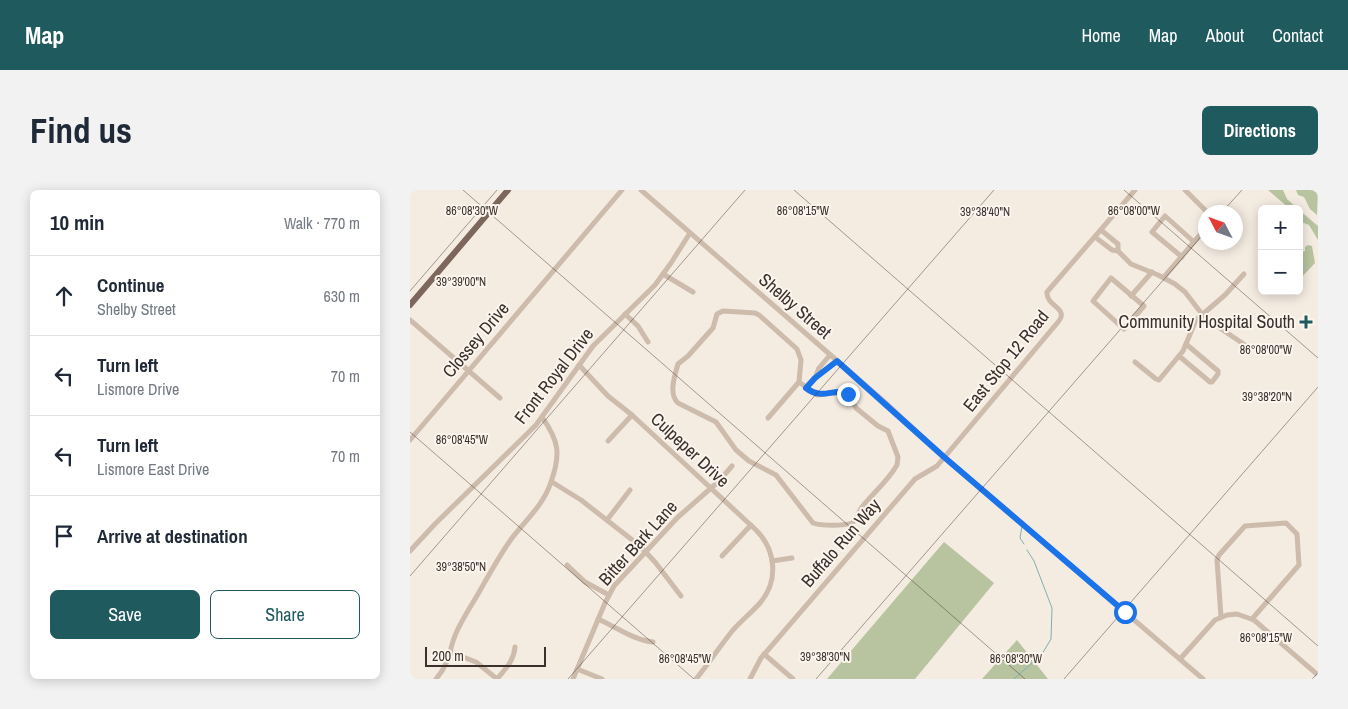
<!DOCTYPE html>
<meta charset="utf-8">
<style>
:root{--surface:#fff;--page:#f2f2f3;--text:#1f2937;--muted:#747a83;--line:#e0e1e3;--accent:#1f5a5e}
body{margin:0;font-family:"Archivo Narrow",sans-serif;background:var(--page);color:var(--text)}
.controls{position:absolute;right:15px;top:15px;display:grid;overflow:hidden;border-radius:8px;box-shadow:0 2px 12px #0003}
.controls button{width:45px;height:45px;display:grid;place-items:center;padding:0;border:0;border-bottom:1px solid var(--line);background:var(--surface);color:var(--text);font:25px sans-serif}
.compass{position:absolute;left:788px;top:15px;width:45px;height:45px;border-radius:50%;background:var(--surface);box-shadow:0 2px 12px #0003;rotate:311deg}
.scale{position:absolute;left:15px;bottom:12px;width:121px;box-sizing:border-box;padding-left:5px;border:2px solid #3b302b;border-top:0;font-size:14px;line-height:18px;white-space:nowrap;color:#3b302b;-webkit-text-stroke:4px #fbf5ee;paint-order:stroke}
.stop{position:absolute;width:15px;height:15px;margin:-11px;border:4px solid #1a73e8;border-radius:50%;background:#fff}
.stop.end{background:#1a73e8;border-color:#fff;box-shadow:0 1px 5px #0008}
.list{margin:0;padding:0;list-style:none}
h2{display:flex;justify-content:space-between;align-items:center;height:65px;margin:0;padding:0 20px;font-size:21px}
h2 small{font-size:16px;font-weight:400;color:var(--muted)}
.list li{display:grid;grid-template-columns:32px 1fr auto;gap:15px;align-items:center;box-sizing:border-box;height:80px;padding:0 20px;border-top:1px solid var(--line)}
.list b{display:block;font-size:19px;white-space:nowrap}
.list p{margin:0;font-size:16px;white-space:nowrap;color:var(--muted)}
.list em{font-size:16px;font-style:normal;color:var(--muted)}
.actions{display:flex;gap:10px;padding:15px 20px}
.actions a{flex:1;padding:11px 0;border:1px solid var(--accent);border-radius:8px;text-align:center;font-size:18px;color:var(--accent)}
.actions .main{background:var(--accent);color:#fff}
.icon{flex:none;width:28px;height:28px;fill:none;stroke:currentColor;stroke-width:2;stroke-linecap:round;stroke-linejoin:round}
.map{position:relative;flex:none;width:908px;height:489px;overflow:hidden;border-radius:8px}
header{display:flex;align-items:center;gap:30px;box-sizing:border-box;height:70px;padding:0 25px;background:var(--accent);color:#fff}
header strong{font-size:24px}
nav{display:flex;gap:28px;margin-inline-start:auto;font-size:18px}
.intro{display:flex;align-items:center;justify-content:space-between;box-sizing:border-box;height:120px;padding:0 30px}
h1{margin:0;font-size:35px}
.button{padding:12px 22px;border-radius:8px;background:var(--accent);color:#fff;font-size:18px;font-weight:700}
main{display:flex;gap:30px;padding:0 30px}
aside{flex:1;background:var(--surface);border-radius:8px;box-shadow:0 2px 12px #0003}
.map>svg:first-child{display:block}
.green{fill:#b8c4a0}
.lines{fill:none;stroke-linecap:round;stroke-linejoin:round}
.stream{stroke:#7fb0b2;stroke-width:1}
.minor{stroke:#cdbbac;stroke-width:5}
.major{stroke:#7d675c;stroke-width:6}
.route{stroke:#1a73e8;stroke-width:6}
.ticks{fill:none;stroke:#3b302b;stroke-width:1;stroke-opacity:0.45}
.poi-dot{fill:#1f5a5e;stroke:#fbf5ee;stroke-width:2}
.labels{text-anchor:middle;stroke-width:4;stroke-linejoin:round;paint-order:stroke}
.street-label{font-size:18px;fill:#3b302b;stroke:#fbf5ee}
.poi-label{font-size:18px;fill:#3b302b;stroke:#fbf5ee;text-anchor:end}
.ticks-label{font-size:12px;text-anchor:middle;fill:#3b302b;stroke:#fbf5ee;stroke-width:4;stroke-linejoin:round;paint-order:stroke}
</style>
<header>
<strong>Map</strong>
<nav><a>Home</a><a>Map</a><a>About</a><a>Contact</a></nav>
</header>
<div class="intro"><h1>Find us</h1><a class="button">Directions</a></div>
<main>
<aside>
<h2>10 min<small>Walk · 770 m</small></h2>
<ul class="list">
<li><svg class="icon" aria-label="ahead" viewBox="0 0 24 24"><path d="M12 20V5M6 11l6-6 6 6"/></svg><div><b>Continue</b><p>Shelby Street</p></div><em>630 m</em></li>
<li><svg class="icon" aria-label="left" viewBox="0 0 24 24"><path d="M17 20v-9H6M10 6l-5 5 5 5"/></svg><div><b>Turn left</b><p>Lismore Drive</p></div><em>70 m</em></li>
<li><svg class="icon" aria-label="left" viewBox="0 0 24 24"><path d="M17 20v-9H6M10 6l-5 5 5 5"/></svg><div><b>Turn left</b><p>Lismore East Drive</p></div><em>70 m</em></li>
<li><svg class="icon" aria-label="arrive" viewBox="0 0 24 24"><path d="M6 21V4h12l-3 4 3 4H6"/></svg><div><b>Arrive at destination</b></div></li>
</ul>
<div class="actions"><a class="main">Save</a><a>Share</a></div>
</aside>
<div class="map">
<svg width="908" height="489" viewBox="0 0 908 489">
<rect width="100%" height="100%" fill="#f4ebe1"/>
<g class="green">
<path d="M858 0H873L877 9 888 19H880Z"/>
<path d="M886 0H908L907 25 900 19 894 7 888 5Z"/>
<path d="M889 20 908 36V50L899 35 889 31Z"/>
<path d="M898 55 902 56 905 73 889 90V63L895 61V57Z"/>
<path d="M534 352 584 393 505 489H417Z"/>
<path d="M607 450 638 489H572Z"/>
</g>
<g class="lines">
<g class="stream">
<path d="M612 336 610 348 614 354"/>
<path d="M604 489 632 464 641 449 642 418 624 371 617 360"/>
</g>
<g class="minor">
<path d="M231 0 478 215 534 267 793 489"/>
<path d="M775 0 797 22"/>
<path d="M691 40 708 54V61"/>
<path d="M685 47 702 60 708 61 721 74 748 85 765 94 775 102 795 128 838 157"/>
<path d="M772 67 742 42 755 26 784 52"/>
<path d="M253 84 283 102"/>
<path d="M754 87 796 38"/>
<path d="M701 88 734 116 714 139 683 111Z"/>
<path d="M721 106 742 82"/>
<path d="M313 121 345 123 349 125 387 159 391 170 389 192 407 205 431 202 437 203 446 218 468 236 478 241 488 267 487 275C478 291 463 303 452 317 448 322 448 329 442 333 434 336 411 336 403 333L366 285 339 271 326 260 306 232 268 213C258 204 265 185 268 174L278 166 303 138 307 124Z"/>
<path d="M215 124 228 136 238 152"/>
<path d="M0 130 90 208"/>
<path d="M420 165 409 178 405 188 427 171"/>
<path d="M769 166 800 192H802L808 184V181L776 154"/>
<path d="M725 172 746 189 749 190 773 161 786 130 815 105 834 84"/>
<path d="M169 175 198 206 222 225 346 340C366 360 369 391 350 413 342 422 332 430 323 440 310 456 299 473 286 489"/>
<path d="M358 228 389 192"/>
<path d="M0 250 212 0"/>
<path d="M198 251 222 225"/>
<path d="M142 292 171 310 230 356 245 372 271 406"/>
<path d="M197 330 220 300"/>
<path d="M0 361 25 334 126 235 183 156 245 95 261 73 280 43"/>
<path d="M312 366 341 335"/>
<path d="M362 371 382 368"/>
<path d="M157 375 175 392 199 405"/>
<path d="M811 427 807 370 809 365 835 336 876 333 887 344 889 375 842 429"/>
<path d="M188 429C206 437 224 450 243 452"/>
<path d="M40 462 66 472 87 489"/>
<path d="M354 464 383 489"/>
<path d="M770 469 805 430 817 425 827 424 844 430 908 485"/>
<path d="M167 479 192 489"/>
<path d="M26 489C42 470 38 460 47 441 53 428 61 416 68 404 79 385 89 366 102 348 116 330 134 314 141 292 151 264 149 251 132 227"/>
<path d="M87 489C95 479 104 471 105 457"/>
<path d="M163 489 195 413 204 396 267 328 309 291 322 276"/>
<path d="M340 489 351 468 505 289 527 276 643 138C645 135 650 131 651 127 654 117 636 115 637 102L725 0"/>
</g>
<path class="major" d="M0 115 98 0"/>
</g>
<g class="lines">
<path class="route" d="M438 204C423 197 413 211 396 198L405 188 427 171 534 267 715 422"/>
</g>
<path class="ticks" d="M53 0 615 489M384 0 908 456M714 0 908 168M812 22 832 0M0 101 87 0M0 242 284 489M0 386 335 0M158 489 584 0M406 489 796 41M654 489 908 197M902 489 908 483"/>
<path class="poi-dot" d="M893.5 124.5h5v5h5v5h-5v5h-5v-5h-5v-5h5z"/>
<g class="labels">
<g class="street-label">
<text transform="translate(385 116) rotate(41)" y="6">Shelby Street</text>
<text transform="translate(66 150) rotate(-50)" y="6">Clossey Drive</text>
<text transform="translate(596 171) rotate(-51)" y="6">East Stop 12 Road</text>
<text transform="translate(144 186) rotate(-52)" y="6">Front Royal Drive</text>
<text transform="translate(280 260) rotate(43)" y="6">Culpeper Drive</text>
<text transform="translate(228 353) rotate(-48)" y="6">Bitter Bark Lane</text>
<text transform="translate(431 353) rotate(-49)" y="6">Buffalo Run Way</text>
</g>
<g class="poi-label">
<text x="885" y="138">Community Hospital South</text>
</g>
</g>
<g class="ticks-label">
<text x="62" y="25">86°08'30"W</text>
<text x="393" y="25">86°08'15"W</text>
<text x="724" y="25">86°08'00"W</text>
<text x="575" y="26">39°38'40"N</text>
<text x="51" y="96">39°39'00"N</text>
<text x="856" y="164">86°08'00"W</text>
<text x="857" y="211">39°38'20"N</text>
<text x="52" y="254">86°08'45"W</text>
<text x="51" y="381">39°38'50"N</text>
<text x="856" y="452">86°08'15"W</text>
<text x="415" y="471">39°38'30"N</text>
<text x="275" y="473">86°08'45"W</text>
<text x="606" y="473">86°08'30"W</text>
</g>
</svg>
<div class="controls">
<button>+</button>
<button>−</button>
</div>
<svg class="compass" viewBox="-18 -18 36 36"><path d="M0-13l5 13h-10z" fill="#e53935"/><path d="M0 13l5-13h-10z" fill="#747a83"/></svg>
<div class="scale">200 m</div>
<div class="stop" style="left:715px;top:422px"></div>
<div class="stop end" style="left:438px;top:204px"></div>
</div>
</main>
